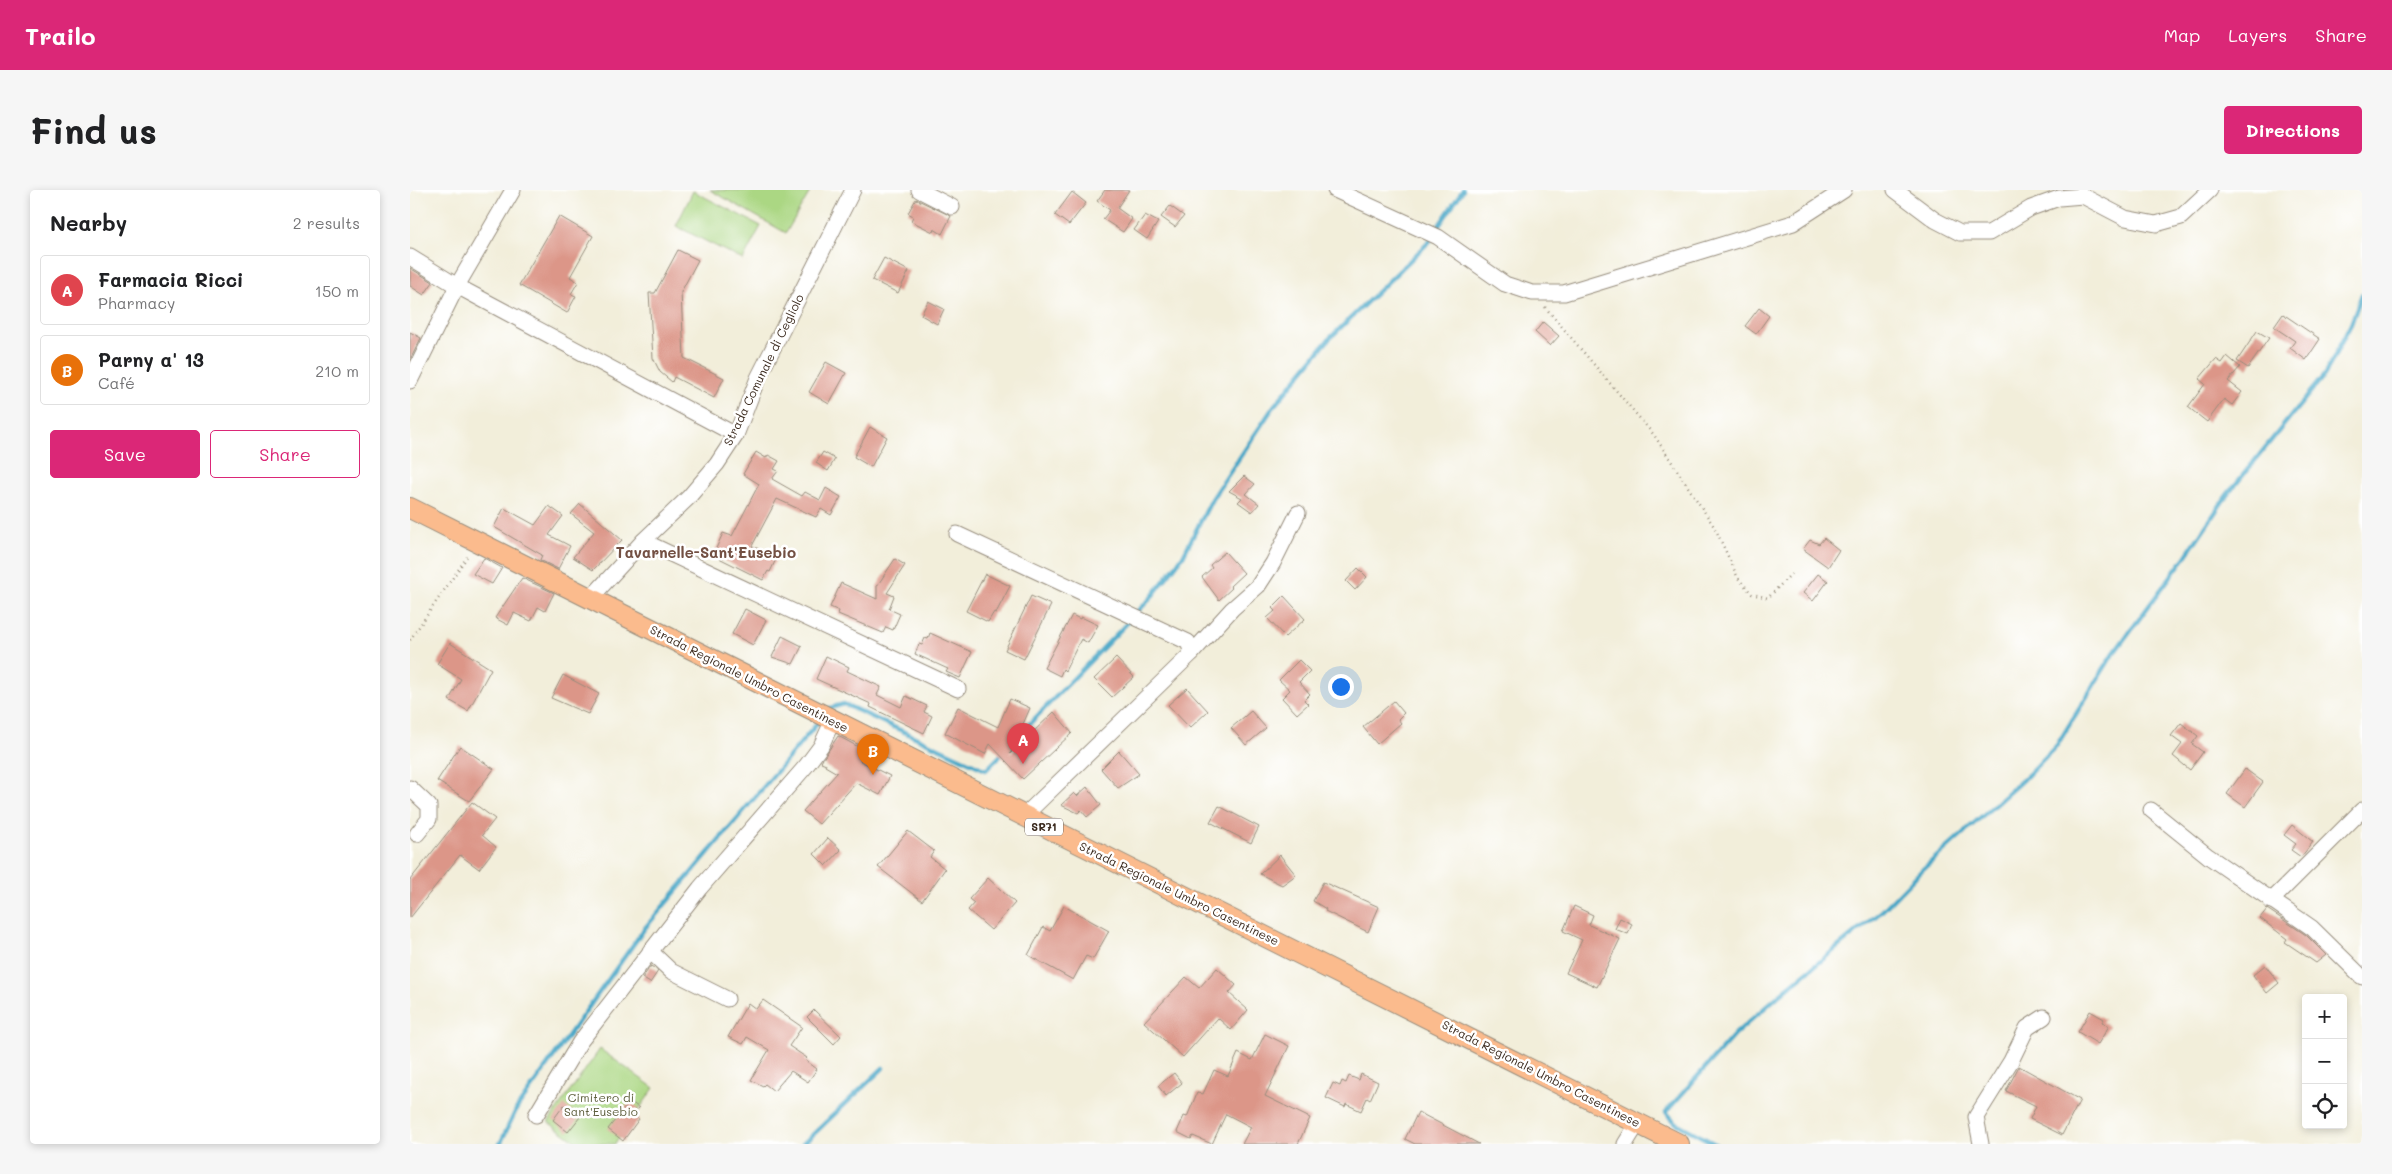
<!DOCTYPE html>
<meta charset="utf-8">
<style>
:root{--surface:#fff;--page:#f6f6f6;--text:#202124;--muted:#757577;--line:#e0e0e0;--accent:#db2777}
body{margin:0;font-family:Mali,sans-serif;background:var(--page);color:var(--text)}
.controls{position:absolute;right:15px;bottom:15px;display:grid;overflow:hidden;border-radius:5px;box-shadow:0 2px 8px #0003}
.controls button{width:45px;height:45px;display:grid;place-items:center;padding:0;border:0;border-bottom:1px solid var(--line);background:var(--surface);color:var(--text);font:25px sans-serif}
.you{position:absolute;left:930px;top:496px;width:18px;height:18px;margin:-12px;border:4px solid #fff;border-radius:50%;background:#1a73e8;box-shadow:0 0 0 8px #1a73e833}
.badge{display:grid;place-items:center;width:32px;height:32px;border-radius:50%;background:var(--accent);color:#fff;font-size:16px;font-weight:700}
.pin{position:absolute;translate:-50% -41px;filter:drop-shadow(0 1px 2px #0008)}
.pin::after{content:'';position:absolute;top:26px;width:18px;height:15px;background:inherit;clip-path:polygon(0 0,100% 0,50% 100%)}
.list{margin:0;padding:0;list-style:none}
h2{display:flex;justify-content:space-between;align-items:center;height:65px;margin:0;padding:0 20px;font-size:21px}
h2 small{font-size:16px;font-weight:400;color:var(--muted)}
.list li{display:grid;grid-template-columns:32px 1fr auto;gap:15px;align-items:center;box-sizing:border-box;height:70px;margin:0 10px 10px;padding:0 10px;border:1px solid var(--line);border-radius:5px}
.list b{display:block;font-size:19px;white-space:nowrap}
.list p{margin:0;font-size:16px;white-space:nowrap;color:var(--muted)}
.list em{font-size:16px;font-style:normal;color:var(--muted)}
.actions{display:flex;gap:10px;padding:15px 20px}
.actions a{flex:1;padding:11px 0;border:1px solid var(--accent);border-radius:5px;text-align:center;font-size:18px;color:var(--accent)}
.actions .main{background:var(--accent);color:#fff}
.icon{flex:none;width:28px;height:28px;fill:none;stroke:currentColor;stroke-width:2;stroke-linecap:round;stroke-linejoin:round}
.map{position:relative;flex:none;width:1952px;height:954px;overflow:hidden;border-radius:5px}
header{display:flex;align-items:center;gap:30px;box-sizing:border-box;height:70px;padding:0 25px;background:var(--accent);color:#fff}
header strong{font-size:24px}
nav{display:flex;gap:28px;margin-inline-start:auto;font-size:18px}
.intro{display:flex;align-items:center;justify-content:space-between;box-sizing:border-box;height:120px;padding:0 30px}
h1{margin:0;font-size:35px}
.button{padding:12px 22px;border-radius:5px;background:var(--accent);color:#fff;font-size:18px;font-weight:700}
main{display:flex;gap:30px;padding:0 30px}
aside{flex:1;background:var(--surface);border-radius:5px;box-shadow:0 2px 8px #0003}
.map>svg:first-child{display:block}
.green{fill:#abd783;stroke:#738050}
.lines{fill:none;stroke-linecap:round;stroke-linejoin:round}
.stream{stroke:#48a7c7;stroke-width:4.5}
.building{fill:#dc9688}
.minor-casing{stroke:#968c7c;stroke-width:17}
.major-casing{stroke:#968c7c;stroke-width:22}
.path{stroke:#968c7c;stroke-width:2.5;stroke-dasharray:1 4;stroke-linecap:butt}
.minor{stroke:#fff;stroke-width:15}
.major{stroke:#fbbb8d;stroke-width:20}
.labels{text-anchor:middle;stroke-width:5;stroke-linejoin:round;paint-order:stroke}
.shield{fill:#fff;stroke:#766a62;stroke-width:1}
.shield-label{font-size:11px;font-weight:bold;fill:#3b2a1e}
.street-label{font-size:12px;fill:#3b2a1e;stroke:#fff}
.park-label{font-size:12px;fill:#5d5e3c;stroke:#fff}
.quarter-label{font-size:15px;font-weight:bold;fill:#735043;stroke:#fff}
</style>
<header>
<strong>Trailo</strong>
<nav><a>Map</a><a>Layers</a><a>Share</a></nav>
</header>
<div class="intro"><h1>Find us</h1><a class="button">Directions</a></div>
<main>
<aside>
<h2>Nearby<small>2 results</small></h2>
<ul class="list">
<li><span class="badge" style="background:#e0444e">A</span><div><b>Farmacia Ricci</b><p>Pharmacy</p></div><em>150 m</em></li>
<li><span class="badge" style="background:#e8710a">B</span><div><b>Parny a' 13</b><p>Café</p></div><em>210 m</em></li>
</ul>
<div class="actions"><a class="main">Save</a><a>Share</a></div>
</aside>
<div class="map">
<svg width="1952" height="954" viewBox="0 0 1952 954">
<rect width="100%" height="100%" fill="#fff"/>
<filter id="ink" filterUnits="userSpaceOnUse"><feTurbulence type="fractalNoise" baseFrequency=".02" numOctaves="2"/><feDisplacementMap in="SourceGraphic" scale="10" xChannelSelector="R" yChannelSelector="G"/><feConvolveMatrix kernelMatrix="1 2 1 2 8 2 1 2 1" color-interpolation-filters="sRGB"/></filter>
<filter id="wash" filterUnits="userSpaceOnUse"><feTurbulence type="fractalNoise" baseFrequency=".0096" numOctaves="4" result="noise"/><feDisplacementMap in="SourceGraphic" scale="20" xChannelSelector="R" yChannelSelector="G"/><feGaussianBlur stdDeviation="1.12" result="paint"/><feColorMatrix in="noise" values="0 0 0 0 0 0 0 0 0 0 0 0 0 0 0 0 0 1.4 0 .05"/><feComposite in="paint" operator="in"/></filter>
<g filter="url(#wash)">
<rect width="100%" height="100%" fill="#f2eeda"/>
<g class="green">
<path d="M300 0H401L376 43Z"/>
<path d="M283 1 351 36 333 70 266 36Z"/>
<path d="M190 859 244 898 205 954H169L138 932Z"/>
</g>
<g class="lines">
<g class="stream">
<path d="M1028 37 1053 0"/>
<path d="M726 423 740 409 773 366 802 309 864 216 919 149 1020 51"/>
<path d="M417 521 420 518 434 514 576 580 595 561"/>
<path d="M603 551 721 429"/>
<path d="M90 954 107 918 235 738 411 529"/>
<path d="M393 954 473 878"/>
<path d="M1305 954 1266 933 1256 922 1325 844 1375 800 1472 721 1513 679 1618 585 1647 555 1701 467 1775 367 1817 305 1915 184 1941 134 1952 104"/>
</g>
</g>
<g id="blocks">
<g class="building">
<path d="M695 0H719L707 18 722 29 713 42 693 29 700 20 687 11Z"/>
<path d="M662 2 676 13 659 35 645 25Z"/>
<path d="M506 9 541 26 532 44 524 39 523 42 501 31 503 26 498 23Z"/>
<path d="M760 16 774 26 765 37 751 27Z"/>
<path d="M735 25 748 32 737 49 724 40Z"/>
<path d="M149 26 183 46 160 87 168 92 161 104 166 106 157 123 109 95Z"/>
<path d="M268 60 288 70 271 102 274 168 314 188 304 208 264 187 262 192 250 182 243 168 239 103H245Z"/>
<path d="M474 68 499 81 488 103 462 90Z"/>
<path d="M0 78 23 92 14 105 0 96Z"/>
<path d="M518 111 534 119 527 134 511 125Z"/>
<path d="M1349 118 1359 126 1346 144 1335 136Z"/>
<path d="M1873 124 1910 149 1896 170 1880 158 1885 151 1864 137Z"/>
<path d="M1133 132 1149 146 1140 156 1125 142Z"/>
<path d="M1847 141 1859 148 1838 178 1827 171Z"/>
<path d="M0 142 11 148 0 170Z"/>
<path d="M1817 166 1830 177 1818 191 1832 202 1822 215 1814 209 1797 232 1778 217 1795 194 1789 189 1806 169 1812 173Z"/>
<path d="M416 172 436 183 419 214 399 202Z"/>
<path d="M460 237 477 247 461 277 444 267Z"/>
<path d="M346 262 356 268 358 265 369 271 364 279 368 281 362 289 392 306 395 302 410 310 416 298 431 307 421 325 411 319 406 327 367 309 342 356 367 367 360 382 358 381 353 390 303 365 313 343 322 346 349 294 333 284Z"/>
<path d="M413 262 425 269 418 281 406 273Z"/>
<path d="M834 286 845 294 836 304 849 314 842 322 828 312 832 308 819 301Z"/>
<path d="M170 314 212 350 183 380 163 367 184 342 161 324Z"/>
<path d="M139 316 153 326 139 345 160 356 148 379 130 370 132 365 84 337 94 318 125 335Z"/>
<path d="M1414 348 1429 360 1418 377 1393 359 1400 350 1409 354Z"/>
<path d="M815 362 834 383 820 396 822 398 809 410 792 387 802 378 800 375Z"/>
<path d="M74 368 92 378 82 394 63 384Z"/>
<path d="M485 369 495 375 477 403 484 406 479 419 490 424 483 440 476 437 473 443 428 424 429 421 420 417 431 393 467 409V396Z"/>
<path d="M948 378 957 387 945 400 936 391Z"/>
<path d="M575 384 600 396 586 423 584 422 578 432 556 421Z"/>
<path d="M1408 384 1418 391 1403 411 1393 403Z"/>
<path d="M112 388 144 403 135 421 128 417 121 431 104 423 98 435 85 428Z"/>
<path d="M621 406 641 415 614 469 595 460Z"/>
<path d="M874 406 895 429 875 447 857 428 865 421 862 418Z"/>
<path d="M335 419 356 430 343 455 322 444Z"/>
<path d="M662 425 670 429 671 427 688 435 678 453 671 449 655 481 653 479 650 486 634 478Z"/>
<path d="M520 443 562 462 550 488 536 482 538 479 505 464 509 454 512 455 515 448 518 449Z"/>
<path d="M372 446 392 456 383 474 362 467Z"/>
<path d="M40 453 81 479 58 521 39 510 51 489 27 474Z"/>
<path d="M416 466 439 477 437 481 471 497 467 505 491 517 496 506 517 516 514 522 522 526 514 543 460 517 461 514 406 489Z"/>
<path d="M706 468 724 487 702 507 684 489Z"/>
<path d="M889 470 900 481 889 492 900 504 894 510 898 514 887 524 872 508 880 500 869 490Z"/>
<path d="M153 485 189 504 178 524 141 508Z"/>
<path d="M777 498 798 521 780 538 758 515Z"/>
<path d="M600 509 620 518 600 564 644 522 662 543 613 589 580 554 575 564 535 543 548 517 588 537Z"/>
<path d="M984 511 994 523 988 529 991 533 967 554 953 537Z"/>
<path d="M841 521 856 538 836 555 821 538Z"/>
<path d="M1771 533 1788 546 1782 554 1793 562 1780 580 1763 566 1772 554 1761 546Z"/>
<path d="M428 546 456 561 450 571 480 586 470 605 446 593 409 634 393 621 427 583 415 576 416 574 411 572Z"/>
<path d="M50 556 84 579 59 611 27 591Z"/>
<path d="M709 561 729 584 708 598 691 579Z"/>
<path d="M1835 579 1853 592 1835 617 1817 604Z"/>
<path d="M677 597 691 615 677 627 671 620 668 623 651 615 664 603 667 606Z"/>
<path d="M62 612 85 629 72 645 86 657 69 679 50 665 0 728V690Z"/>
<path d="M809 616 849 637 841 653 800 632Z"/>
<path d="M1882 635 1903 652 1891 667 1881 660 1886 654 1874 645Z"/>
<path d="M498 641 524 661 520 667 535 679 512 711 468 677Z"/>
<path d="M418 648 431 660 416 676 404 664Z"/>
<path d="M870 665 886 685 872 695 850 684Z"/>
<path d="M578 688 605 713 581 740 558 720 564 713 559 709Z"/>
<path d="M913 692 969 717 958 742 915 721 916 719 903 711Z"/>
<path d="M654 716 699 741 683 769 676 766 663 790 618 765 633 737 640 741Z"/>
<path d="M1164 716 1183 725 1179 735 1210 749 1187 797 1156 783 1172 750 1153 741Z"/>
<path d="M1857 719 1896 745 1916 765 1906 773 1875 752 1877 749 1850 728Z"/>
<path d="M1210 728 1222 734 1218 744 1205 739Z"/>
<path d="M1855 775 1869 793 1857 803 1843 785Z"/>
<path d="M241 776 248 781 240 793 232 788Z"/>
<path d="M807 778 826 795 819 803 838 820 821 840 808 828 773 867 734 832 776 787 789 798Z"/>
<path d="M353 810 392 837 379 856 397 868 395 870 407 879 398 892 381 881 364 901 355 894 353 896 341 890 359 860 337 847 333 854 318 847 338 813 346 819Z"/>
<path d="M404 820 431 846 424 854 397 827Z"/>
<path d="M1680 821 1694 829 1692 832 1699 836 1688 854 1668 842Z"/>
<path d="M855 844 879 856 855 906 900 928 888 954H832L841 937 816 924 802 954 783 946 781 949 767 942 774 926 777 927 787 903 793 904 804 880 818 886 828 863 842 870Z"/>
<path d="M1609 876 1670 910 1652 945 1620 929 1626 916 1596 901Z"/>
<path d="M764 883 772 893 756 906 748 896Z"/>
<path d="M951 884 968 892 960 910 957 908 951 921 936 914 935 917 916 908 923 893 930 896 932 891 936 893 939 886 949 890Z"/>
<path d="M220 911 229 918 223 925 229 929 213 951 198 939Z"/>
<path d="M154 915 170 927 158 942 143 930Z"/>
<path d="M1008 922 1069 954H1005L995 949Z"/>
</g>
</g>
</g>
<g filter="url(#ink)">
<use href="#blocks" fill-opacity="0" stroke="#968c7c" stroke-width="1"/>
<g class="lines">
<g class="minor-casing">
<g id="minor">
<path d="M509 0 542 17"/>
<path d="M925 0 1028 47 1095 94 1122 103H1154L1383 33 1434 0"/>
<path d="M1485 0 1525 30 1550 43H1579L1621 18 1649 8 1673 6 1715 28 1746 34 1771 27 1800 0"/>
<path d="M0 67 47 96 103 0"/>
<path d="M0 191 47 96 326 245"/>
<path d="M547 344 778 452 782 463 613 627"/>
<path d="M233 351 548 499"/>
<path d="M180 409 233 351 278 308 307 274 326 245 348 188 443 0"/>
<path d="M782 463 822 419 848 396 863 373 888 323"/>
<path d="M0 598 19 616V629L7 644"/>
<path d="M1741 620 1798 666 1902 738 1952 787"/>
<path d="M1861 711 1952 620"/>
<path d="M240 761 261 781 317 809"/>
<path d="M126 925 170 852 290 698 396 576 411 556 423 530"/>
<path d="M1215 954 1228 933"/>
<path d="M1571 954 1566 927 1601 871 1617 838 1634 827"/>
</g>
</g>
<g class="major-casing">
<path id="major" d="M0 318 1269 954"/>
</g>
<g class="path">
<path d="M1135 117 1244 245 1305 338 1328 388 1342 404 1358 408 1381 384"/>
<path d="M0 450 57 367"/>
</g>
<use href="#minor" class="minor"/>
<use href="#major" class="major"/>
</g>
</g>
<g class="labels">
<rect class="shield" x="615" y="628.5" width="38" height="17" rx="4"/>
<g class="shield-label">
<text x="634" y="641">SR71</text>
</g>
<g class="street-label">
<text transform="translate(354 180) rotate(-64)" y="4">Strada Comunale di Cegliolo</text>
<text transform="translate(339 489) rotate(27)" y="4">Strada Regionale Umbro Casentinese</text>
<text transform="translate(769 704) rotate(26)" y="4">Strada Regionale Umbro Casentinese</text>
<text transform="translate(1131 884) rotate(27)" y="4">Strada Regionale Umbro Casentinese</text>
</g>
<g class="park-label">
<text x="191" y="912">Cimitero di<tspan x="191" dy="14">Sant'Eusebio</tspan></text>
</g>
<g class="quarter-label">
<text x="296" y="368">Tavarnelle-Sant'Eusebio</text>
</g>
</g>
</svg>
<div class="controls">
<button>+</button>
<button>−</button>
<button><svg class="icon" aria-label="locate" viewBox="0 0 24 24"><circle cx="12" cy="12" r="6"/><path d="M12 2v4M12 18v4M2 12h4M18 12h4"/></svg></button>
</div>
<div class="you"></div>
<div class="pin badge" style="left:613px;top:574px;background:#e0444e">A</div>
<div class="pin badge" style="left:463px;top:585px;background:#e8710a">B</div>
</div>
</main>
